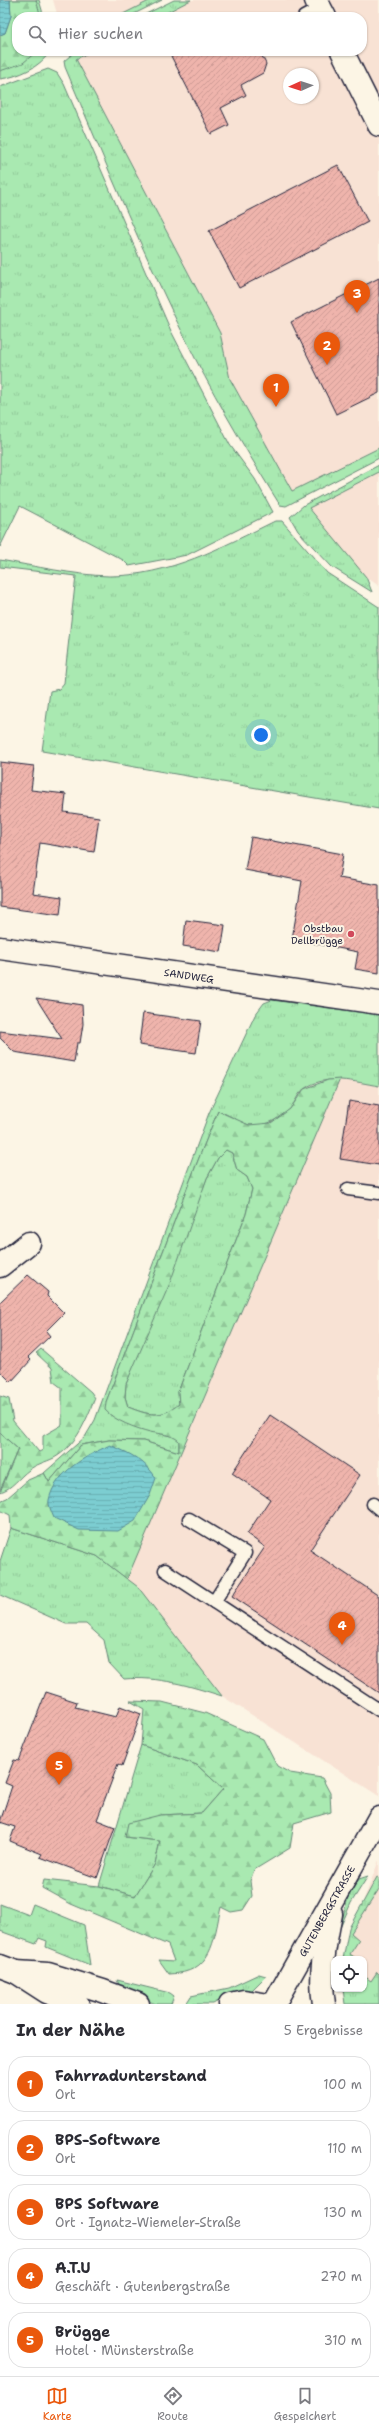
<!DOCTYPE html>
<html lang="de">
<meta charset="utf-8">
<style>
:root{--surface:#fff;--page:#f7f7f7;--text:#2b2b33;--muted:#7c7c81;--line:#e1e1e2;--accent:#ea580c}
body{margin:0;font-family:"Shantell Sans",sans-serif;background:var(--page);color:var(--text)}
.controls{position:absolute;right:12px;bottom:12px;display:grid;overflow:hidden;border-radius:8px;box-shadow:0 1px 3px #0004}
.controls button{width:36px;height:36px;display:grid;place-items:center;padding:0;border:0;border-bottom:1px solid var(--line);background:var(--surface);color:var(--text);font:20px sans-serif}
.compass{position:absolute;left:283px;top:68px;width:36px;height:36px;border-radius:50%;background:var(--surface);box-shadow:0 1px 3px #0004;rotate:267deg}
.you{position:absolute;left:261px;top:735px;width:14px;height:14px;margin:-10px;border:3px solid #fff;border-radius:50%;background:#1a73e8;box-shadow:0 0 0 6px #1a73e833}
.badge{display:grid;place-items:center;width:26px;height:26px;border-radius:50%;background:var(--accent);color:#fff;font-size:13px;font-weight:700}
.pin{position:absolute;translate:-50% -33px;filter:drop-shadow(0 1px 2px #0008)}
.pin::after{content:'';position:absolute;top:21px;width:14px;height:12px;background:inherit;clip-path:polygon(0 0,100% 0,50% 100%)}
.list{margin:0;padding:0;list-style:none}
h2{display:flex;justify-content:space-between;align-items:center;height:52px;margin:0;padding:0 16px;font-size:17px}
h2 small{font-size:13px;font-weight:400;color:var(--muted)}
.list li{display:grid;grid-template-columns:26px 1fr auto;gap:12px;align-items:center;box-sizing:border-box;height:56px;margin:0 8px 8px;padding:0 8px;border:1px solid var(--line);border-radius:16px}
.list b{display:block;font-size:15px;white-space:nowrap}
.list p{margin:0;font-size:13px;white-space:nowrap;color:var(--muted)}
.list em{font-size:13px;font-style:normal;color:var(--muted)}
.icon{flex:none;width:22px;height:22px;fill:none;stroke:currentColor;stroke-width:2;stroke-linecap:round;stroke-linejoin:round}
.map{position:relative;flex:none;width:379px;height:2004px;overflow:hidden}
.search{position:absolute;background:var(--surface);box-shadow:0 1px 3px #0004;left:12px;right:12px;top:12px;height:44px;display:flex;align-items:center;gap:10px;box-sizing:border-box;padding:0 14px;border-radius:16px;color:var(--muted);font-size:15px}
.sheet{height:372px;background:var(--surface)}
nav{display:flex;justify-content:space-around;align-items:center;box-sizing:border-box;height:56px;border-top:1px solid var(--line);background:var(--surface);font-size:11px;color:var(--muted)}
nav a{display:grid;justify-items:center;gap:2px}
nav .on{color:var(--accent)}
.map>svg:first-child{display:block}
.built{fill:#f8e2d4;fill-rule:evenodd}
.grass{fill:url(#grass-tufts);stroke:#668676}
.forest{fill:url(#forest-firs);stroke:#668676;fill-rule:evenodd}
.water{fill:url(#water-rules);stroke:#578995}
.building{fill:url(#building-hatch);stroke:#22223b}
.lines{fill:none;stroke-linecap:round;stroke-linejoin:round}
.lane-casing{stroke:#22223b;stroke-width:15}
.street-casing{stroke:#22223b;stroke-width:25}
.secondary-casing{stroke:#22223b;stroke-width:25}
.lane{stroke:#fcf5e5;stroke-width:12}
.street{stroke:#fcf5e5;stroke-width:22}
.secondary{stroke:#fcf5e5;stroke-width:22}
.poi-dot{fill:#d1495b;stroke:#fcf5e5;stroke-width:1.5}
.labels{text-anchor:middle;stroke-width:4;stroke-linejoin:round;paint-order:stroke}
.poi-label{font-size:10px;fill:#22223b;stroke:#fcf5e5;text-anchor:end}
.street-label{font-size:10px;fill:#22223b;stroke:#fcf5e5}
</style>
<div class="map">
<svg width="379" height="2004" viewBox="0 0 379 2004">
<defs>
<pattern id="grass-tufts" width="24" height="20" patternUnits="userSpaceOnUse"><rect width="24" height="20" fill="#a9e9b1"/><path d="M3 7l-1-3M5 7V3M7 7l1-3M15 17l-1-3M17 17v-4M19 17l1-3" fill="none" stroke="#91c899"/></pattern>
<pattern id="forest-firs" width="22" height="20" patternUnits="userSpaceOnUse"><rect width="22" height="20" fill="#a9e9b1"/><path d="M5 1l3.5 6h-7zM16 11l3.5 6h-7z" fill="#91c899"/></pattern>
<pattern id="water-rules" width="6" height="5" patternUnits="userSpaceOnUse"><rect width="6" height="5" fill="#7bcdd1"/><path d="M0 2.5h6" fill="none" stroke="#6ab0b4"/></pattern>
<pattern id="building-hatch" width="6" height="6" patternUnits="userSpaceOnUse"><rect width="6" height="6" fill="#efb4ac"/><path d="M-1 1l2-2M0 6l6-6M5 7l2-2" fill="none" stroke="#cd9a95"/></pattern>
</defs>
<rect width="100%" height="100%" fill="#fcf5e5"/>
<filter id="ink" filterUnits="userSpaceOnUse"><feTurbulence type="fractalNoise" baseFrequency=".025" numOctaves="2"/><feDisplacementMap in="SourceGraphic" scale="8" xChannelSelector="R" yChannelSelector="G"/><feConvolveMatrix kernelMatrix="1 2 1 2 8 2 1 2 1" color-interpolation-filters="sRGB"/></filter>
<g filter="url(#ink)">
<g class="built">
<path d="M53 0H151L117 17H58Z"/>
<path d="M191 0H379V448L292 491 230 379 220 332 76 59 92 51H362V17H158ZM289 74H313V98H289Z"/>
<path d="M379 472V586L366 577 343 552 309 508Z"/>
<path d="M340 1079 379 1086V1796L222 1696 127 1579Z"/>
<path d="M379 1860V1992L364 1982V1959H348L351 1933Z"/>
</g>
<g class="grass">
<path d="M0 0H39L44 17H17V51H50C41 67 18 77 0 79Z"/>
<path d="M151 0H162L128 17H117Z"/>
<path d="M174 0H191L158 17H140Z"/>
<path d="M76 51H92L76 59 220 333 230 379 292 491 379 448V458L286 506 280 505C250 457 221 408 195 358 147 263 106 164 65 67L64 61Z"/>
<path d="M48 69 57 73 64 84 171 331 230 445 255 479 273 512 187 555 129 566 123 560 20 506 0 547V87Z"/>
<path d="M379 465V472L309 508 366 577 372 592 332 567 298 531 290 517 304 505Z"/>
<path d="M275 521H282L327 573 379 607V809L42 751 50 691 59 689 64 683 76 576 0 567V560C35 566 73 575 109 576 169 576 222 547 275 521Z"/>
<path d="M272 1000 379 1015V1086C355 1082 326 1073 304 1089 298 1093 295 1103 290 1109 279 1119 264 1128 249 1125 239 1123 229 1114 218 1111 178 1207 144 1305 106 1402L149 1431 175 1437 179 1441V1452L143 1441 109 1440 81 1445 49 1482 44 1473 85 1437 95 1420 209 1113 255 1015 264 1003Z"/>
<path d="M226 1150 232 1153 237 1170 247 1177 252 1189 246 1214 178 1392 179 1404C162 1419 148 1415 128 1407L125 1397 126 1384 207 1178 218 1158Z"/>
<path d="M0 1433 18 1449 0 1490Z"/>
<path d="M11 1528 97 1556 138 1587 222 1696C190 1686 158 1676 124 1679L109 1663 104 1640 86 1624H66L0 1595V1561Z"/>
<path d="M141 1745 197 1765 223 1789 202 1813 160 1815 125 1837 160 1841 155 1864 135 1896 99 1886Z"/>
<path d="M368 1876 351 1903 340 1928 348 1897 359 1879Z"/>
<path d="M377 1877 379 1878V1889L351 1933 359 1940 350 1954 357 1959H343L349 1928Z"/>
<path d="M0 1904 29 1915 33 1904 84 1925 90 1965 46 1947 47 1941 39 1938 36 1944 0 1931Z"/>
<path d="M377 1972 379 1974V2004H345L343 1989H364V1976L371 1981Z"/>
<path d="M259 1974 266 1976 251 1991 224 1998 213 2004H186L191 1996 229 1988Z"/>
<path d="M117 1980 170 1993 174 1996 171 2004H156L122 1991Z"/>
</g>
<g class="forest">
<path d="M10 0H36L41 17H17V51H37L23 63 0 71V35L5 33 11 16Z"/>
<path d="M340 1079 127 1579 97 1556 11 1528 10 1515 0 1510V1501L7 1498 28 1480 44 1473 49 1482 81 1445 109 1440 143 1441 179 1452V1441C172 1434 160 1434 150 1432 135 1428 115 1421 105 1410L106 1402C144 1305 178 1207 218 1111L249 1125 271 1123 290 1109 304 1089 328 1080ZM226 1150 232 1153 237 1170 247 1177 252 1189 246 1214 178 1392 179 1404C161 1419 148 1415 128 1407L125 1397 126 1384 170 1283 207 1178 218 1158Z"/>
<path d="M41 1349 91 1392 95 1398C86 1421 76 1446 54 1458 46 1462 36 1464 29 1470 19 1477 12 1489 0 1492L18 1449 0 1433V1396L9 1399 13 1421 39 1452 43 1450V1436L62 1425V1388L54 1382 52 1368 36 1353Z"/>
<path d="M130 1701 162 1702 205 1713 263 1739 277 1766 290 1773 322 1778 330 1793 331 1812 294 1823 290 1848 254 1870 250 1881 252 1896 243 1910 231 1912 221 1907C213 1942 213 1973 169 1974L159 1960 174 1961 168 1945 71 1904 42 1888 44 1880 99 1886 135 1896 155 1864 160 1841 125 1837 128 1823 160 1815 202 1813 223 1789 197 1765 141 1745 144 1709Z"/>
</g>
<g class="water">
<path d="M0 0H10L11 16 5 33 0 35Z"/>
<path d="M110 1445C129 1453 145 1460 156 1478L150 1495 135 1521 118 1531 79 1530 54 1518C52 1513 48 1505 49 1500 55 1472 86 1456 110 1445Z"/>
</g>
<g class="building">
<path d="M180 51H252L262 56 266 64 263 73 241 85 246 95 221 108 229 125 211 134 171 56Z"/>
<path d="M338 165 368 222 239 288 209 231Z"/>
<path d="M379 278V393L336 414 291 322Z"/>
<path d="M0 762 34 766 31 790 66 794 64 812 99 817 94 852 40 843 33 893 62 897 60 915 0 907Z"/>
<path d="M251 837 343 854 339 878 379 885V973L355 969 358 952 292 939 302 881 245 870Z"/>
<path d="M186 920 225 925 221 952 183 946Z"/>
<path d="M36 998 82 1005 83 1024 80 1043H77L74 1062 14 1052 0 1038V1031L62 1039Z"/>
<path d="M143 1013 201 1021 196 1053 139 1045Z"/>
<path d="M349 1101 379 1106V1165L340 1159Z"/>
<path d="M28 1275 48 1292 47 1296 64 1313 46 1331 50 1336 28 1357 31 1360 11 1382 0 1371V1302Z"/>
<path d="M270 1415 360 1475 310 1550 379 1596V1693L232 1596 265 1547 247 1534 270 1499 232 1473Z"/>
<path d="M46 1692 77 1702 75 1707 116 1717 120 1706 141 1714 122 1766 118 1764 97 1820 115 1827 97 1878 40 1857 42 1854 10 1841 15 1827 0 1822 12 1786 5 1783 14 1760 19 1761Z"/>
</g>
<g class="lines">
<g class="lane-casing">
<g id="lane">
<path d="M304 17 321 8"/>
<path d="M348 1189 379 1193"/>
<path d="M373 1504 379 1509"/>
<path d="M189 1519 245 1553 214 1602"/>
<path d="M165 1570 379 1710"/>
</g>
</g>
<g class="street-casing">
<g id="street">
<path d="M316 0 325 17"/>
<path d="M342 51 379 125"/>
<path id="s1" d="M0 948 379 1003"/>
<path d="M0 1266 29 1243"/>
<path id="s2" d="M274 2004 379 1818"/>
<path d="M324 2004C319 1975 325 1943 331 1914"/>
</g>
</g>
<g class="secondary-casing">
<g id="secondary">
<path d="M0 1966 16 1972 47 1992 78 2004"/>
<path d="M16 1972 48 1974 103 1991 138 2004"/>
<path d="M230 2004 244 2001 263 2004"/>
</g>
</g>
<use href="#lane" class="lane"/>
<use href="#street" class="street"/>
<use href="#secondary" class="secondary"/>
</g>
</g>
<circle class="poi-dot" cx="351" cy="934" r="4"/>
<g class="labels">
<g class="poi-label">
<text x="343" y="932">Obstbau<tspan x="343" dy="12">Dellbrügge</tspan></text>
</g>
<g class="street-label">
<text dy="4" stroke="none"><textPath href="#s1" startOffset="191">SANDWEG</textPath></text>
<text dy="4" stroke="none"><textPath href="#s2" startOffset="107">GUTENBERGSTRASSE</textPath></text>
</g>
</g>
</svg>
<div class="controls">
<button><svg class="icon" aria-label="locate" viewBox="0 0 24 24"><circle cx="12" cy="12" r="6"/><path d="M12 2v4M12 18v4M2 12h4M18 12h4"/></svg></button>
</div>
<svg class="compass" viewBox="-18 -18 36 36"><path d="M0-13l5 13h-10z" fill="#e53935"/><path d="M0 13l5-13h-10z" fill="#7c7c81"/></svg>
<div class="you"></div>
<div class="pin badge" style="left:276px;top:407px">1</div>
<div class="pin badge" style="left:327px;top:365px">2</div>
<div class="pin badge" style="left:357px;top:313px">3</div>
<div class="pin badge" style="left:342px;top:1645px">4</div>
<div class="pin badge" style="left:59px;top:1785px">5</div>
<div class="search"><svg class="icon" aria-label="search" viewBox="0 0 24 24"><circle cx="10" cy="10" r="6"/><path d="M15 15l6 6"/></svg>Hier suchen</div>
</div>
<section class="sheet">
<h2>In der Nähe<small>5 Ergebnisse</small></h2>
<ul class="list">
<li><span class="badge">1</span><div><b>Fahrradunterstand</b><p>Ort</p></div><em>100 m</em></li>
<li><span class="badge">2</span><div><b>BPS-Software</b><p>Ort</p></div><em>110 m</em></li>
<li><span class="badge">3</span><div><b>BPS Software</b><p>Ort · Ignatz-Wiemeler-Straße</p></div><em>130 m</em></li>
<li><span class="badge">4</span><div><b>A.T.U</b><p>Geschäft · Gutenbergstraße</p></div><em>270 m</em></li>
<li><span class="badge">5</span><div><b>Brügge</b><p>Hotel · Münsterstraße</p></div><em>310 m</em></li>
</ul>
</section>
<nav>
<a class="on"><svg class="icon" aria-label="map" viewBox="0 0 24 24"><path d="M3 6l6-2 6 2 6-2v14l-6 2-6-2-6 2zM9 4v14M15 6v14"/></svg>Karte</a>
<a><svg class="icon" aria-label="directions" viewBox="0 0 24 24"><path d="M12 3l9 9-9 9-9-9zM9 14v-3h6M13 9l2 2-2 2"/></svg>Route</a>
<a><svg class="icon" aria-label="saved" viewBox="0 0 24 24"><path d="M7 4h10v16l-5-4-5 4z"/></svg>Gespeichert</a>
</nav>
